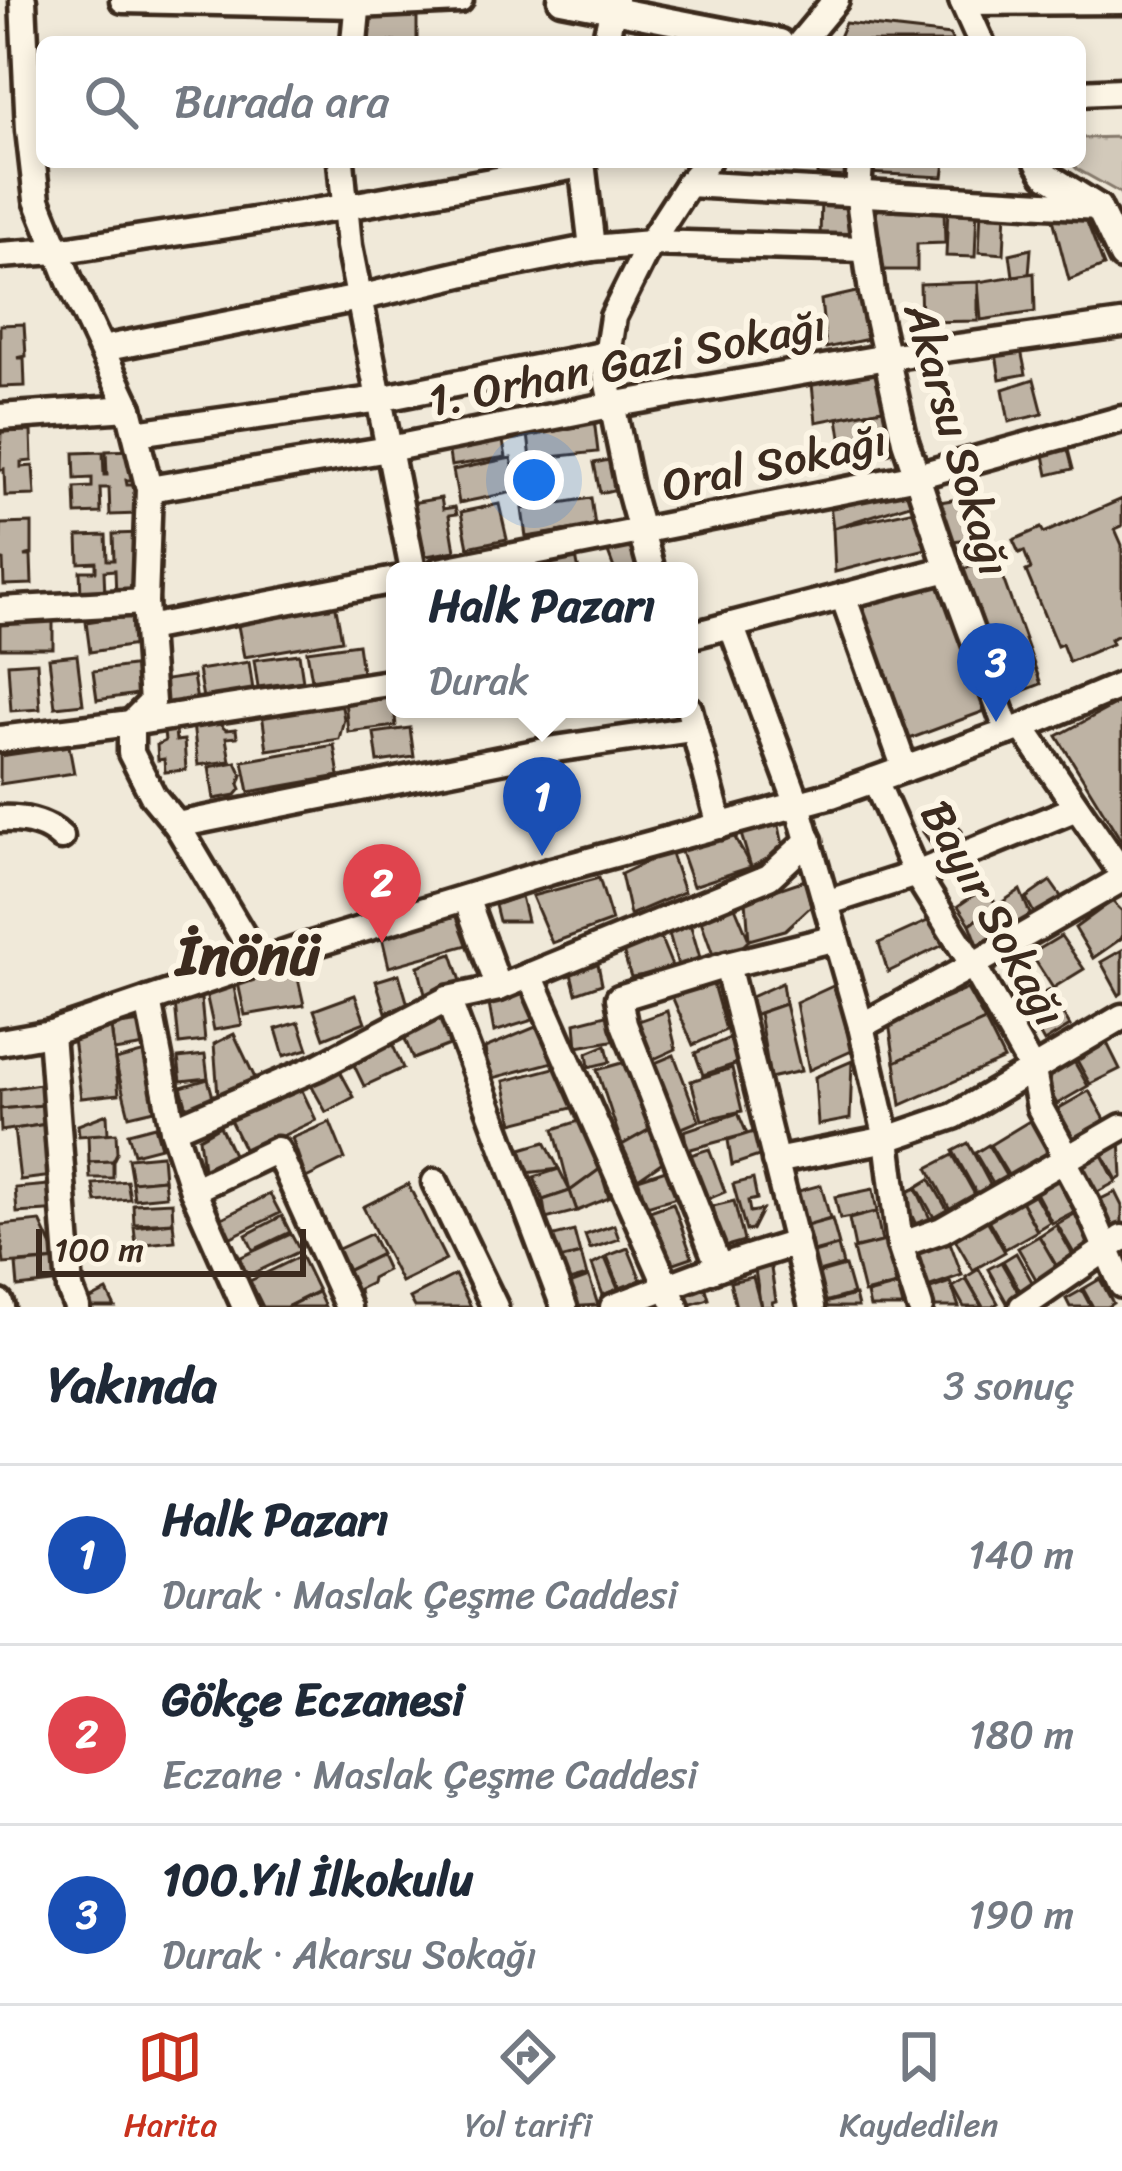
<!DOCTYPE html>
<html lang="tr">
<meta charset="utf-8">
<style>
:root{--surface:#fff;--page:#f2f2f3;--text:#1f2937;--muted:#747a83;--line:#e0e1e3;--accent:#c8321e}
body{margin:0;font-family:Sriracha,sans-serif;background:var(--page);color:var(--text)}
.scale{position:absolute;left:36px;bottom:30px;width:270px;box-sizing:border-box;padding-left:12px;border:6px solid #3b2a1e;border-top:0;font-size:33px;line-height:42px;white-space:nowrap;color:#3b2a1e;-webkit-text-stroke:9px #fcf5e5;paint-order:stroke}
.you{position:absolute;left:534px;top:480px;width:42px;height:42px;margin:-30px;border:9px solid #fff;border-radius:50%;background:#1a73e8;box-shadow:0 0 0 18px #1a73e833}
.badge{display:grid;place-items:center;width:78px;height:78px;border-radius:50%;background:var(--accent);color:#fff;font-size:39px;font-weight:700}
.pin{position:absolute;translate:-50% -99px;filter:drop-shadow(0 3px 6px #0008)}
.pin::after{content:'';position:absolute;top:63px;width:42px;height:36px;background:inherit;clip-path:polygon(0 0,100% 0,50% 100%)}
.popup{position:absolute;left:386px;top:562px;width:312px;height:156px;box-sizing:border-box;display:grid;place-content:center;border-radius:18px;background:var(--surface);filter:drop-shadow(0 3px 9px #0005);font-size:39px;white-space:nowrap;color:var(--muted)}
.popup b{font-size:45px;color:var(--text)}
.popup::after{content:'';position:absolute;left:50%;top:100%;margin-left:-24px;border:24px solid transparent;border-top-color:var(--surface)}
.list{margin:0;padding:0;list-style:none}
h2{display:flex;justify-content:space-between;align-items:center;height:156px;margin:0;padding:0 48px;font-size:51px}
h2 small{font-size:39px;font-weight:400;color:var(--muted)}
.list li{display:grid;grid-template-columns:78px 1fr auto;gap:36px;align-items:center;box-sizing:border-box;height:180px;padding:0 48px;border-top:3px solid var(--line)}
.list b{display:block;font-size:45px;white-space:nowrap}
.list p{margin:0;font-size:39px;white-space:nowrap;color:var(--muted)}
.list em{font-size:39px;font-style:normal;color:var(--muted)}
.icon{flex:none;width:66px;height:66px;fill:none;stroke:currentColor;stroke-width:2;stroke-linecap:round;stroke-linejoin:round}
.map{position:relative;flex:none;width:1122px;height:1307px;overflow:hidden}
.search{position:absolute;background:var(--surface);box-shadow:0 6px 18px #0003;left:36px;right:36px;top:36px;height:132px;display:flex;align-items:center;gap:30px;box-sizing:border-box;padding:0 42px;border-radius:18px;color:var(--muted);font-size:45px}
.sheet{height:696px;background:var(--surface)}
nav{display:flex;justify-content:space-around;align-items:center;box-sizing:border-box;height:168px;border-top:3px solid var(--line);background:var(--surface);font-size:33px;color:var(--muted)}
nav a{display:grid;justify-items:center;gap:6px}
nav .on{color:var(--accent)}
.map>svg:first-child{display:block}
.grass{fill:url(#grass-tufts);stroke:#867a6c;stroke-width:3}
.building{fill:#beb3a4;stroke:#3b2a1e;stroke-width:3}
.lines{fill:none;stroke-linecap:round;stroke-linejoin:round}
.minor-casing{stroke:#3b2a1e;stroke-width:33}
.minor{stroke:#fcf5e5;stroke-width:24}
.labels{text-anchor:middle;stroke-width:12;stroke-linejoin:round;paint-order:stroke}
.street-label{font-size:45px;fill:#3b2a1e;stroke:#fcf5e5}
.district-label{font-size:57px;font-weight:bold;fill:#3b2a1e;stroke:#fcf5e5}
</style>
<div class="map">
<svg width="1122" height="1307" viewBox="0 0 1122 1307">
<defs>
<pattern id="grass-tufts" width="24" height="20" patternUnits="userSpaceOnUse" patternTransform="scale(3)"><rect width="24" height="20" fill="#d2c9ba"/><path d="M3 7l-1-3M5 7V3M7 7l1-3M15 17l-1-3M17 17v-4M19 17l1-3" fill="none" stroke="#b5ad9f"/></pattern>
</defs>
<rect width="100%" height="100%" fill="#f0e9d9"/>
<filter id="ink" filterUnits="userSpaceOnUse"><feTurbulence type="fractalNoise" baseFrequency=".00833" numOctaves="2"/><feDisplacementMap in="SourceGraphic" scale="24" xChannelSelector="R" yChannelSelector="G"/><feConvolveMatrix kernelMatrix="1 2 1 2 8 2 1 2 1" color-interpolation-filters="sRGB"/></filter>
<g filter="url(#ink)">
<path class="grass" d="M1122 137V197L1120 193 1077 169 1070 162H1080V138Z"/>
<g class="building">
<rect x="369" y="15" width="48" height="27"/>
<path d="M845 23 950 35 953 42H837Z"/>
<path d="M817 162H845V177L817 175Z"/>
<path d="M868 162H945L943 177 867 173Z"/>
<path d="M821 194 853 196 852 243 820 241Z"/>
<path d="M948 207 977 208 975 257 946 256Z"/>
<path d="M876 208 944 209 945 243 917 244V270H877Z"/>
<path d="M981 209 1006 210 1004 254 979 252Z"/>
<path d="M1052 215 1085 217 1104 266 1069 280Z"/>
<path d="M1031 249 1029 274 1013 276 1010 254Z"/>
<path d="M1034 273 1035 312 981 320 978 282Z"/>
<path d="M978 282V321L921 322 920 284Z"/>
<path d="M865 290 873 338 826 348 821 300Z"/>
<path d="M24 324 26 356 17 358H24L25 386 0 387V325Z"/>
<path d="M1020 345 1026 374 1000 379 995 347Z"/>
<path d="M879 363 888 408 816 422 811 375Z"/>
<path d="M1034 379 1043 414 1009 422 1003 389Z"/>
<path d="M888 408 899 451 878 456 867 412Z"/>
<path d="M867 412 878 456 845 463 838 418Z"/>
<path d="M594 419 598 452 531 459 527 426Z"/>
<path d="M31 431 32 461 21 462V467L33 466 35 495 5 496 4 469 0 470 1 432Z"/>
<path d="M501 431 506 457 451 466 447 440Z"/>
<path d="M1065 438 1073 469 1048 475 1042 445Z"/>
<path d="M136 450 138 480H126L127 485H138L139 514 110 515 109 488H100L101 513 76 514 75 488 92 487V478L75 479 74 453 103 452 104 475H107L106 451Z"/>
<path d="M511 458 518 491 459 503 453 470Z"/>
<path d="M619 458 626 487 600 493 594 463Z"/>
<path d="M906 478 910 504 833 528 829 497Z"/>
<path d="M970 497 985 537 952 541 940 502Z"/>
<path d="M441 498 443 509 455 507 457 514 449 515 455 551 415 558 405 504Z"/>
<path d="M591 498 595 526 526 537 522 509Z"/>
<path d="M1122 499V526L1115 529 1122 545V634L1110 639 1112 644 1069 662 1062 644 1057 646 1026 571 1031 569 1024 551 1019 553 1013 540 1041 528 1044 533Z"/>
<path d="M499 504 507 539 468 547 461 512Z"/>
<path d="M914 510 926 549 835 572 833 528Z"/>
<path d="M32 523V554L24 556H31L32 584 4 585 3 560H0L1 524Z"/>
<path d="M143 533V595L116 596 115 570 104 571 105 595 81 596 80 571H96V562L79 563 78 536 106 535 107 560H114L113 534Z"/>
<path d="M634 541 640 571H615L606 547Z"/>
<path d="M574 547 579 571H553L549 552Z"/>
<path d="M996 559 1041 684 1002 699 963 569Z"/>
<path d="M948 569 998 706 896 744 843 596Z"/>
<path d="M334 597 342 640 244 657 236 615Z"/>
<path d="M132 615 136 645 90 652 86 622Z"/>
<rect x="0" y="620" width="53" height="28"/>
<path d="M358 644 362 673 312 680 307 651Z"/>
<path d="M299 654 303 681 258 687 254 660Z"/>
<path d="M77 655 83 704 55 707 49 658Z"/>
<path d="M37 662 40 709 11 711 8 664Z"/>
<path d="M249 662 253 690 203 698 198 670Z"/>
<path d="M140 665 144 693 97 700 93 671Z"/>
<path d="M193 676 197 701 164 706 160 681Z"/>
<path d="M393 695 396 726 348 732 345 700Z"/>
<path d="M341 701 344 719 339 739 267 750 262 713Z"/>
<path d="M1122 701V842L1057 736Z"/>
<path d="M216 721 226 730 236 729 237 737 226 738 230 761 198 765 193 724Z"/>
<path d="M410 728 414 757 378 762 374 733Z"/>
<path d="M175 730 176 741 184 740 186 770 165 772 164 759 158 760 157 745 165 741 164 731Z"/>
<path d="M334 745 339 776 249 792 243 761Z"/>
<path d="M69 746 74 773 0 784V756Z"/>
<path d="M236 762 242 775 239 784 241 789 236 795 214 799 209 767Z"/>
<path d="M950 814 962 831 935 849 923 832Z"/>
<path d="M778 821 784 850 751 867 741 834Z"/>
<path d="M733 834 751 867 693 886 680 849Z"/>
<path d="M670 851 684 892 630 915 621 874Z"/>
<path d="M599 878 612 921 552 943 532 896Z"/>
<path d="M805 880 811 906 785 930 749 940 746 900Z"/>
<path d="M1050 881 1062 898 1036 917 1026 898Z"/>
<path d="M984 888 997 905 970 924 958 906Z"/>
<path d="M1020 890 1033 921 981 952 970 924Z"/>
<path d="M521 896 527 921H499L495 905Z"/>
<path d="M1112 901 1122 911V938L1093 958 1075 928Z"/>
<path d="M734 904 749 940 740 949 713 955 700 918Z"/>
<path d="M464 912 471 944 389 967 381 933Z"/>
<path d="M689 920 700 958 678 965 668 930Z"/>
<path d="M930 920 943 945 888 972 879 943Z"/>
<path d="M659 934 674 971 631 977 621 945Z"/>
<path d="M1061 936 1084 969 1053 988 1031 954Z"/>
<path d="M1122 950V993L1119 995 1101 962Z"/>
<path d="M452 954 462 984 425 994 418 966Z"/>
<path d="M596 954 602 984 576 993 569 966Z"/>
<path d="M295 965 304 1005 245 1015 238 983Z"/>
<path d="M709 970 726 1030 693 1045 671 994Z"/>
<path d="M399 974 408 1005 386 1012 376 981Z"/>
<path d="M233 983 242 1025 214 1030 205 989Z"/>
<path d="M533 983 536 1019 494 1032 488 999Z"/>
<path d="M782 983 785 1004 750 1016 751 997Z"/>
<path d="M833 986 856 1049 809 1070 796 1003Z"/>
<path d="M967 989 985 1021 895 1062 889 1023Z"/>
<path d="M1049 990 1070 1026 1044 1042 1023 1005Z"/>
<path d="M355 995 365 1022 324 1038 314 1010Z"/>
<path d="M201 999 205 1041 179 1044 175 1002Z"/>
<path d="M785 1004 801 1071 770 1078 759 1013Z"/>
<path d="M667 1011 676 1049 643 1064 630 1024Z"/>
<path d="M445 1012 457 1042 413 1059 401 1029Z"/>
<path d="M610 1014 617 1040 577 1047 575 1023Z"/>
<path d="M985 1021 1004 1059 901 1105 895 1062Z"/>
<path d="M141 1022 145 1046 114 1051 111 1026Z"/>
<path d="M299 1022 308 1049 284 1056 276 1029Z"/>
<path d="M111 1026 119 1094 81 1098 72 1031Z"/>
<path d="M538 1026 553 1062 489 1079 485 1048Z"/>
<path d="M234 1034 255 1078 218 1095 214 1044Z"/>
<path d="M1103 1035 1120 1069 1090 1084 1073 1053Z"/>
<path d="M734 1036 741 1062 703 1075 695 1053Z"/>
<path d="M390 1039 403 1068 364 1086 350 1057Z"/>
<path d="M606 1045 610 1062 589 1067 587 1053Z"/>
<path d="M149 1051 163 1108 129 1116 115 1060Z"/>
<path d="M205 1055 208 1078 181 1081 178 1058Z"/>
<path d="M674 1055 699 1121 670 1133 645 1067Z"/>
<path d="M1071 1056 1088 1086 1057 1104 1040 1073Z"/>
<path d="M629 1061 654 1127 622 1145 597 1070Z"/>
<path d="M852 1061 850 1119 818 1125 815 1077Z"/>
<path d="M335 1062 354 1097 326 1112 307 1078Z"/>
<path d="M565 1065 576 1107 513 1123 504 1081Z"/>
<path d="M732 1068 742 1111 702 1120 691 1081Z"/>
<path d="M208 1079 215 1104 188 1112 181 1087Z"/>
<path d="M298 1082 316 1120 246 1153 228 1116Z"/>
<path d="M40 1084 43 1105 0 1109V1090Z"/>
<path d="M1089 1091 1107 1123 1072 1143 1054 1111Z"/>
<path d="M43 1105 47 1124 1 1131 0 1109Z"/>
<path d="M738 1113 747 1134 687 1150 684 1131Z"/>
<path d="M107 1114 108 1134 79 1136 78 1125Z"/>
<path d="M1036 1117 1056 1150 1010 1178 990 1145Z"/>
<path d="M582 1120 600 1169 570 1191 554 1129Z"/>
<path d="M330 1122 345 1159 306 1178 292 1138Z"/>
<path d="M47 1124 53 1176 20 1180 14 1129Z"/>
<path d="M155 1126 161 1147 134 1154 128 1133Z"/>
<path d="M220 1126 237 1163 204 1176 199 1138Z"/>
<path d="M654 1127 667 1159 638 1179 622 1145Z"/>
<path d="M763 1129 768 1153 732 1165 728 1140Z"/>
<path d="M116 1133 117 1153 113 1161 89 1162 88 1135Z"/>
<path d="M1120 1138 1122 1177 1117 1180 1100 1149Z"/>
<path d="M545 1142 559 1169 526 1173 521 1149Z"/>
<path d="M968 1143 992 1188 978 1196 953 1151Z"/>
<path d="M988 1145 1008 1179 995 1187 975 1153Z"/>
<path d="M709 1149 725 1192 701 1202 684 1157Z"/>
<path d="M1100 1151 1116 1182 1090 1196 1074 1165Z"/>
<path d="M162 1155 164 1179 132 1182 128 1158Z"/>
<path d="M953 1155 978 1200 952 1213 928 1168Z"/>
<path d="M113 1161V1178H90L89 1162Z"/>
<path d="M672 1168 680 1196 647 1206 638 1179Z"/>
<path d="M559 1169 570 1191 543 1200 534 1177Z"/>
<path d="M600 1169 609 1198 577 1211 570 1191Z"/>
<path d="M1060 1175 1079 1209 1052 1223 1034 1189Z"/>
<path d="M164 1179 166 1196 134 1199 132 1182Z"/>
<path d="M753 1179 757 1199 748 1201 750 1212 762 1210 752 1230 746 1231 733 1184Z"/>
<path d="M930 1179 949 1213 936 1221 917 1187Z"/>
<path d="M127 1181 130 1199 96 1202 93 1184Z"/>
<path d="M60 1184 61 1210 17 1213 15 1188Z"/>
<path d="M408 1184 446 1260 401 1282 363 1207Z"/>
<path d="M821 1185 830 1218 800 1227 791 1193Z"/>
<path d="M916 1188 932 1223 918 1229 902 1194Z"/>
<path d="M1031 1188 1050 1222 1037 1230 1018 1196Z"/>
<path d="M873 1189 877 1212 840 1219 835 1197Z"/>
<path d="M570 1191 577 1211 546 1219 543 1200Z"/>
<path d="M1115 1192 1122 1206V1232L1113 1237 1095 1202Z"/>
<path d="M270 1194 280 1213 225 1240 216 1221Z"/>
<path d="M1020 1199 1037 1231 1005 1249 987 1218Z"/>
<path d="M734 1201 744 1241 723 1247 713 1206Z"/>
<path d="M172 1202 173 1222 134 1224 133 1204Z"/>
<path d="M673 1203 692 1257 663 1267 644 1213Z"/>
<path d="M876 1212 882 1242 855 1248 849 1219Z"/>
<path d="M1078 1212 1097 1245 1076 1257 1057 1224Z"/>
<path d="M282 1216 290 1232 253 1250 246 1235Z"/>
<path d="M832 1219 839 1245 806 1254 799 1228Z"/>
<path d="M987 1220 1005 1252 973 1270 955 1239Z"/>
<path d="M40 1221 58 1260 4 1264 0 1225Z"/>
<path d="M173 1222 175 1241 136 1245 134 1227Z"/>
<path d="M614 1225 619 1239 590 1249 585 1235Z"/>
<path d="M1056 1225 1075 1259 1058 1269 1039 1236Z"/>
<path d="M574 1231 580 1254 552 1261 546 1238Z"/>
<path d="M291 1234 300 1251 248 1276 239 1258Z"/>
<path d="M371 1234 381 1254 340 1274 330 1253Z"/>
<path d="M1039 1236 1058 1269 1037 1281 1018 1248Z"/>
<path d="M948 1237 962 1275 922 1289 909 1250Z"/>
<path d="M886 1241 896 1285 864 1293 853 1249Z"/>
<path d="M838 1246 843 1265 815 1273 810 1254Z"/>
<path d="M628 1248 641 1280 620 1288 607 1256Z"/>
<path d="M1016 1253 1035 1287 1022 1294 1003 1261Z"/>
<path d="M581 1254 587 1276 562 1283 555 1261Z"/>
<path d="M380 1255 387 1270 372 1278 371 1283 359 1289 360 1296 351 1298 341 1274Z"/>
<path d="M301 1256 318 1291 286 1307H263L250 1281Z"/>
<path d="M605 1258 618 1289 603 1295 592 1265Z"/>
<path d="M58 1260 61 1282 18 1287 16 1264Z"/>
<path d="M770 1262 776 1301 772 1302 773 1307H761L754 1264Z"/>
<path d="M1001 1262 1020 1295 1007 1303 988 1269Z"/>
<path d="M845 1266 853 1294 821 1303 813 1275Z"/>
<path d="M979 1269 998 1303 992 1307H983L966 1277Z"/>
<path d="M455 1275 471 1307H415L410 1298Z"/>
<path d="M589 1277 598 1305 568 1307 561 1287Z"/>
<path d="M753 1277 761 1307H736L730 1282Z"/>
<path d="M966 1279 982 1307H964L953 1287Z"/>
<path d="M1100 1279 1113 1303 1107 1307H1093L1083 1289Z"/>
<path d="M704 1282 709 1299 689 1305 684 1288Z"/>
<path d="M950 1282 959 1307H927L922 1292Z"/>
<path d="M898 1286 903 1307H870L867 1294Z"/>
<path d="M1082 1290 1091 1307H1070L1066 1299Z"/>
<path d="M107 1291 115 1307H85L83 1303Z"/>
<path d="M318 1292 325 1307H289V1306Z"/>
<path d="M855 1295 858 1307H822L821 1304Z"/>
</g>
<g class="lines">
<g class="minor-casing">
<g id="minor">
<path d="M23 0 29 130 37 200 70 282 129 408 149 489 145 602 152 702 131 723V753L153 796 177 825 259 963"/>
<path d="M123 0 357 5 460 0"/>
<path d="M561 0 780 42"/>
<path d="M962 0 981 42"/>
<path d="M963 2 1122 1"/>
<path d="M354 42 358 0"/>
<path d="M605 42 615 0"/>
<path d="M801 42 836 0"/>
<path d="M1080 93 1122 91"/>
<path d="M341 162 349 246 413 571"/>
<path d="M582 162 592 248"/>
<path d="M860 162 858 192 872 292 905 441 948 569 1008 732"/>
<path d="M1038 162 1045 174 1098 207 1122 257"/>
<path d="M688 184 1098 207"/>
<path d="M0 255 57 251 345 207 582 165"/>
<path d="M102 349 359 298 461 274 592 248 650 243 866 249"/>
<path d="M0 417 129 408"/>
<path d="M136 433 379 399 607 354"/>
<path d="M149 489 389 449 611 405 887 357 1122 324"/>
<path d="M439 571 917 476 1122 419"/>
<path d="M652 571 629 487 605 369 613 317 650 243 688 184 707 162"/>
<path d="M843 596 905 769"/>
<path d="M0 610 145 602"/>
<path d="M731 625 798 805 861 1026 887 1139 900 1245 920 1307"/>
<path d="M147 628 395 580"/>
<path d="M689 636 948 569"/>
<path d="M689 709 720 826"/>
<path d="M1022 727 1122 873"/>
<path d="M0 739 131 723 395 682"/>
<path d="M875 780 916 874 973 965 1033 1071 1040 1108 1060 1144 1063 1159 1087 1204 1122 1285"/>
<path d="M0 819C21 818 45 822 61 837"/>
<path d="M177 825 555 749 692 729"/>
<path d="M466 898 499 988"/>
<path d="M826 903 916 874 1077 808"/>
<path d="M727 965 812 1307"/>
<path d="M530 975 676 1307"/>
<path d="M448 999 564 1307"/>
<path d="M148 1000 173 1129 193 1190 245 1307"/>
<path d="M861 1026 973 965 1122 879"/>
<path d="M51 1033 70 1289 77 1307"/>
<path d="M0 1042 51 1033 311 945 552 871 832 795 1022 727 1122 685"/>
<path d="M173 1129 320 1066 448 999 499 988 769 877 809 840"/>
<path d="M775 1161 887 1139 954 1116 1122 1017"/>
<path d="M435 1182 495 1307"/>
<path d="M193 1190 277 1150 348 1307"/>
<path d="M900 1245 942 1230 1122 1127"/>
<path d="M719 1267 624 1024 619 998 727 965 836 938"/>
<path d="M0 1303 1 1307"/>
<path d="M613 1307 719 1267 796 1243"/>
<path d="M1022 1307 1122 1238"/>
</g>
</g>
<use href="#minor" class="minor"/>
</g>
</g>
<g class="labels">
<g class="street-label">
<text transform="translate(627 362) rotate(-11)" y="16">1. Orhan Gazi Sokağı</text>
<text transform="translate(958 439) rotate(74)" y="16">Akarsu Sokağı</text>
<text transform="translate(774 462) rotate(-12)" y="16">Oral Sokağı</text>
<text transform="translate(994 913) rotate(61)" y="16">Bayır Sokağı</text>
</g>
<g class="district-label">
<text x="248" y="974">İnönü</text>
</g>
</g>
</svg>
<div class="scale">100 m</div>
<div class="you"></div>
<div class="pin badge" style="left:542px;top:856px;background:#1a4fb4">1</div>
<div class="popup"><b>Halk Pazarı</b>Durak</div>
<div class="pin badge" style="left:382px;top:943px;background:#e0444e">2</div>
<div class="pin badge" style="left:996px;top:722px;background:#1a4fb4">3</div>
<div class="search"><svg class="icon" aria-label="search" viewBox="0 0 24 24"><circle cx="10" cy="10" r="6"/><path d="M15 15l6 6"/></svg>Burada ara</div>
</div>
<section class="sheet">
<h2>Yakında<small>3 sonuç</small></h2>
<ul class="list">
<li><span class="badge" style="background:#1a4fb4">1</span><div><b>Halk Pazarı</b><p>Durak · Maslak Çeşme Caddesi</p></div><em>140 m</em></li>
<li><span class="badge" style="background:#e0444e">2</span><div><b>Gökçe Eczanesi</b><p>Eczane · Maslak Çeşme Caddesi</p></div><em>180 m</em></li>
<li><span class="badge" style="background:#1a4fb4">3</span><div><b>100.Yıl İlkokulu</b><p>Durak · Akarsu Sokağı</p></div><em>190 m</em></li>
</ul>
</section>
<nav>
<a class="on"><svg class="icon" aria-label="map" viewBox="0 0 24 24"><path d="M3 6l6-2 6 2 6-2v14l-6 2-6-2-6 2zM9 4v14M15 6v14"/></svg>Harita</a>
<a><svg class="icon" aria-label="directions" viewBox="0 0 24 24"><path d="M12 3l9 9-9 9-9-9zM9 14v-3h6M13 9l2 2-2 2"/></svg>Yol tarifi</a>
<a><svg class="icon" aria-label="saved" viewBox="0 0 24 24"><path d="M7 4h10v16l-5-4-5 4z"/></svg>Kaydedilen</a>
</nav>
